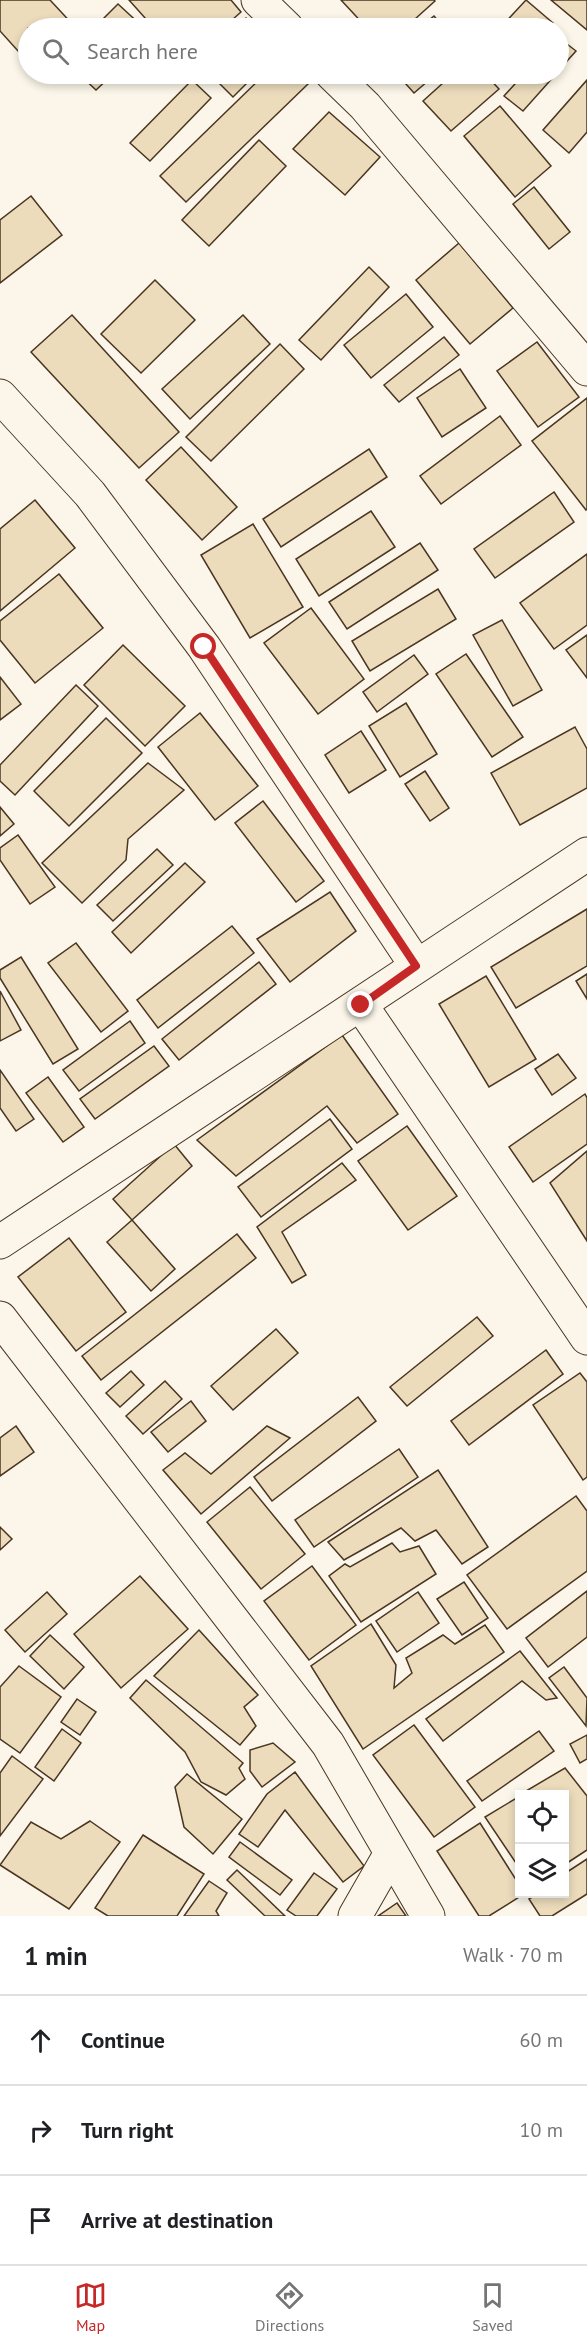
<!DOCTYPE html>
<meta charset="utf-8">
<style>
:root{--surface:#fff;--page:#f2f2f2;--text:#202124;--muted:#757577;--line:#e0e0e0;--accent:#c62828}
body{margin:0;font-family:"PT Sans",sans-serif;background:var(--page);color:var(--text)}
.controls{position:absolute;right:18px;bottom:18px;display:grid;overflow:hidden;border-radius:0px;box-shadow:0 3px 9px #0003}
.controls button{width:54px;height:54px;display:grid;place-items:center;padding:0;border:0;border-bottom:2px solid var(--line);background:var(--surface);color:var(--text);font:30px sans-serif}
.stop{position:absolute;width:18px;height:18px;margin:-14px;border:4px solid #c62828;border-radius:50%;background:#fff}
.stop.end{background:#c62828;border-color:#fff;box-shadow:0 2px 6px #0008}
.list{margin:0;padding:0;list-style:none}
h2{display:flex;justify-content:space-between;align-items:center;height:78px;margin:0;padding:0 24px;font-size:26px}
h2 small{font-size:20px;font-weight:400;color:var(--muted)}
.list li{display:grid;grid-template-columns:39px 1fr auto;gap:18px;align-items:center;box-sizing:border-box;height:90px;padding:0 24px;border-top:2px solid var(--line)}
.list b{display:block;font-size:22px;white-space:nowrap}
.list em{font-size:20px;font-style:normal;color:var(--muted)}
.icon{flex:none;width:33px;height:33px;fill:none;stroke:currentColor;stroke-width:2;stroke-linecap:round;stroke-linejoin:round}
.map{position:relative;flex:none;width:587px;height:1916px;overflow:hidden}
.search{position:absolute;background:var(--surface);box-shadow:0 3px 9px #0003;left:18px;right:18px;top:18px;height:66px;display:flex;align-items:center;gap:15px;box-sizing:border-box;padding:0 21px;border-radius:33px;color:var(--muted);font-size:22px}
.sheet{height:348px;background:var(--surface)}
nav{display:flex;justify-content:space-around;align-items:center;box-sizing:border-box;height:84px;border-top:2px solid var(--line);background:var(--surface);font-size:16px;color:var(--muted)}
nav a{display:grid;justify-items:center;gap:3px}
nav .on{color:var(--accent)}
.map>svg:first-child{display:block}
.building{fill:#ecdcbc;stroke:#4a3520;stroke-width:1.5}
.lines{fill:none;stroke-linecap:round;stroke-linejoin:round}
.street-casing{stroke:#4a3520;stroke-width:35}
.secondary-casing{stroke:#4a3520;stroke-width:35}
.street{stroke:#fbf6e9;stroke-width:33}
.secondary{stroke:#fbf6e9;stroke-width:33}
.route{stroke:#c62828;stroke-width:8}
</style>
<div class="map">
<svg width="587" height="1916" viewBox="0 0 587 1916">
<rect width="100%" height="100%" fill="#fbf6e9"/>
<g class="building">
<path d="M0 0H50L76 28H28V62L0 31Z"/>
<path d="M129 0H231L241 12 223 28H154Z"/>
<path d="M341 0H434L435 1 405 28H367Z"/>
<path d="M526 0 553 23 548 28H500Z"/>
<path d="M551 0H587V30Z"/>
<path d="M118 4 144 28H94Z"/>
<path d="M434 16 444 28H419Z"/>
<path d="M246 18 257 28H236Z"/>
<path d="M558 37 576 51 558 71Z"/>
<path d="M79 74H113L96 90Z"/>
<path d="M210 74H256L233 97Z"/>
<path d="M265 74H298L308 84 186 202 160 176Z"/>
<path d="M397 74H436L414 93Z"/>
<path d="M453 74H485L499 89 451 131 423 101Z"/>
<path d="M524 74H556L523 111 504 96Z"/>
<path d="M192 80 211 98 150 161 130 143Z"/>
<path d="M587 80V132L569 153 543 130Z"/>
<path d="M500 106 551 166 515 197 464 136Z"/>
<path d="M329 112 380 157 345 195 293 149Z"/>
<path d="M259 140 286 166 209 246 182 220Z"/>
<path d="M534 187 570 232 549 249 513 204Z"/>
<path d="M31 196 62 235 0 283V220Z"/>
<path d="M459 243 513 308 470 344 416 280Z"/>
<path d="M369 267 389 287 321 360 299 340Z"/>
<path d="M155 280 195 320 141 373 101 334Z"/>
<path d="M406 294 433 327 371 378 344 345Z"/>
<path d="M72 315 179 432 139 468 31 352Z"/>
<path d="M243 315 270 344 190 419 162 389Z"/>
<path d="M444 337 459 355 399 402 384 385Z"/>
<path d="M537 342 579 397 538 427 497 371Z"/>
<path d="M280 344 304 369 211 461 186 437Z"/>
<path d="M460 369 486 408 442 437 417 398Z"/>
<path d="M587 398V509L586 510 532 441Z"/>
<path d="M500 416 521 445 441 504 420 476Z"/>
<path d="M181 447 237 507 202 540 146 480Z"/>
<path d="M369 449 387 477 281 547 263 519Z"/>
<path d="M554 492 574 522 495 578 474 549Z"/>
<path d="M35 500 75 548 0 611V529Z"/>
<path d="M371 511 395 547 319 596 296 559Z"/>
<path d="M253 524 303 607 250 638 201 555Z"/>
<path d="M420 543 438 570 347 629 329 602Z"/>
<path d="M587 554V625L554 649 520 603Z"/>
<path d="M59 574 103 628 35 683 0 640V621Z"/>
<path d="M438 589 456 619 370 671 352 641Z"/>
<path d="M311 608 364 679 318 714 264 643Z"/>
<path d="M502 620 542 690 513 706 473 635Z"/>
<path d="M587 635V678L566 650Z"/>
<path d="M123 645 185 706 145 746 84 685Z"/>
<path d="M466 654 523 737 492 757 436 674Z"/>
<path d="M414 655 428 674 377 712 363 692Z"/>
<path d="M0 677 21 704 0 720Z"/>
<path d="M76 685 98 706 15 795 0 781V765Z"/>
<path d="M406 703 437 754 400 777 369 726Z"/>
<path d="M200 713 258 786 215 820 158 747Z"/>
<path d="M106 718 142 753 69 826 34 791Z"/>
<path d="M575 727 587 749V788L520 825 491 773Z"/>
<path d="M361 731 386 770 349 793 325 755Z"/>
<path d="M148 763 184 790 128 839 126 860 82 903 42 863Z"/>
<path d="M425 771 449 808 430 821 405 784Z"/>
<path d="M263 801 324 881 296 902 235 823Z"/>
<path d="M0 807 14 824 0 836Z"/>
<path d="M18 835 55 887 30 904 0 860V848Z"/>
<path d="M157 849 173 865 113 921 97 905Z"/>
<path d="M185 863 205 882 131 953 112 932Z"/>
<path d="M330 892 356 931 290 982 257 939Z"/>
<path d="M587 909V966L516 1008 491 967Z"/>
<path d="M232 926 254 953 158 1028 137 1000Z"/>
<path d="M76 943 128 1011 101 1032 48 963Z"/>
<path d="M21 957 78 1049 53 1064 0 978V970Z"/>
<path d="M259 962 276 984 179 1060 162 1039Z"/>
<path d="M587 974V999L576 981Z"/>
<path d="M486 976 536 1059 489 1087 439 1004Z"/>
<path d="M0 991 21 1030 0 1041Z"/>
<path d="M130 1021 145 1043 79 1091 63 1070Z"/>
<path d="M342 1035 398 1114 357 1143 327 1106 236 1176 197 1140Z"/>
<path d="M154 1046 169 1066 95 1119 80 1099Z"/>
<path d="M558 1054 576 1078 552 1095 535 1069Z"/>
<path d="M0 1070 34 1119 16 1131 0 1108Z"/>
<path d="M48 1077 84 1127 63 1142 26 1093Z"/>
<path d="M585 1094 587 1098V1144L533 1182 509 1147Z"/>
<path d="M330 1119 352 1149 261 1217 238 1187Z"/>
<path d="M407 1126 457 1196 408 1230 358 1161Z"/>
<path d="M174 1144 192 1166 132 1220 113 1199Z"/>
<path d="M587 1151V1241L550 1183Z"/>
<path d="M342 1163 356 1180 282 1232 306 1275 292 1283 257 1227Z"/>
<path d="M132 1220 175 1269 151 1291 107 1242Z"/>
<path d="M237 1234 256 1258 101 1380 82 1356Z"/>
<path d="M69 1238 126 1312 76 1351 18 1277Z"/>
<path d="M477 1317 493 1336 407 1406 390 1387Z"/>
<path d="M276 1329 298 1353 233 1410 211 1386Z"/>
<path d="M546 1350 563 1374 469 1445 451 1421Z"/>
<path d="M131 1371 144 1385 120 1407 106 1393Z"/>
<path d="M580 1373 587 1382V1477L583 1480 533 1405Z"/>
<path d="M165 1381 182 1399 143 1434 126 1416Z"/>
<path d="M358 1397 376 1421 272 1501 254 1477Z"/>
<path d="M191 1401 206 1421 168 1452 151 1432Z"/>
<path d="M16 1426 34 1452 0 1476V1438Z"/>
<path d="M267 1426 290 1438 201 1514 163 1470 185 1453 211 1474Z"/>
<path d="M399 1449 418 1477 314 1547 295 1520Z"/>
<path d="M438 1470 488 1547 462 1564 436 1530 415 1541 401 1528 344 1560 328 1542Z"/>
<path d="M250 1487 305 1554 261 1589 207 1522Z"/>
<path d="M576 1496 587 1511V1571L507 1629 467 1575Z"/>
<path d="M0 1527 12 1539 0 1550Z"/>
<path d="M392 1543 400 1552 419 1546 436 1574 361 1622 329 1576 345 1564 350 1567Z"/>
<path d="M312 1566 356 1625 309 1660 264 1601Z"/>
<path d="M140 1576 188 1629 121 1688 74 1634Z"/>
<path d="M464 1582 488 1618 462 1635 437 1599Z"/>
<path d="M587 1591V1637L548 1667 526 1638Z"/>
<path d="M47 1592 67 1614 25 1652 5 1630Z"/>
<path d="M418 1592 439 1623 397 1652 376 1621Z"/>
<path d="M371 1624 396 1665 394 1688 412 1673 406 1658 443 1635 455 1644 485 1625 504 1652 363 1749 311 1666Z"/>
<path d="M199 1630 258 1695 244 1707 256 1726 240 1745 154 1676Z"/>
<path d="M50 1635 84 1667 64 1689 30 1656Z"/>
<path d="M520 1651 557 1698 546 1700 522 1681 443 1741 426 1719Z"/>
<path d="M19 1666 61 1697 20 1753 0 1739V1687Z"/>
<path d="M564 1667 587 1698 586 1726 549 1678Z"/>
<path d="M146 1680 243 1763 239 1768 245 1779 226 1795 201 1782 185 1752 130 1698Z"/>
<path d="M77 1699 96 1712 80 1735 61 1722Z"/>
<path d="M414 1725 475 1807 434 1837 373 1755Z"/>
<path d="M62 1729 81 1743 54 1781 35 1767Z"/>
<path d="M539 1731 554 1751 482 1801 467 1781Z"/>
<path d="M587 1735V1759L580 1763 570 1744Z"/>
<path d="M273 1743 295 1762 262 1787 250 1771V1750Z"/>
<path d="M12 1756 43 1779 0 1836V1773Z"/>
<path d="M565 1768 587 1796V1850L564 1865V1794H521Z"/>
<path d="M295 1772 364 1866 343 1882 285 1810 258 1847 239 1834 267 1794Z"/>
<path d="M187 1774 242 1819 213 1854 184 1827 175 1787Z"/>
<path d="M520 1796V1869L485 1817Z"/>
<path d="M90 1821 120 1842 69 1909 0 1865 31 1822 61 1839Z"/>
<path d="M480 1823 520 1886V1894H524L489 1916H479L437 1851Z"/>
<path d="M143 1835 204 1874 177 1916H108L95 1908Z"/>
<path d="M240 1842 292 1880 280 1895 229 1857Z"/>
<path d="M587 1859V1894L552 1916H540L529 1899 537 1894H564V1874Z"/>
<path d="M237 1870 285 1916H265L227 1880Z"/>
<path d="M314 1873 337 1889 317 1916H296L287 1910Z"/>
<path d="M209 1881 227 1893 216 1911 219 1916H184Z"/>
<path d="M397 1903 406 1916H378Z"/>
</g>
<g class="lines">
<g class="street-casing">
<g id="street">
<path d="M258 0 287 28"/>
<path d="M332 74 365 106 587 369"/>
<path d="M0 396 90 494 204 647 416 965"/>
<path d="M361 1005 587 1338"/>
<path d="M0 1318 328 1744 428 1916"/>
<path d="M355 1916 391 1853"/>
</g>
</g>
<g class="secondary-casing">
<path id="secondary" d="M0 1242 587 854"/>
</g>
<use href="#street" class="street"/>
<use href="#secondary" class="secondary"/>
</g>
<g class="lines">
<path class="route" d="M204 647 416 966 361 1005"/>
</g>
</svg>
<div class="controls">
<button><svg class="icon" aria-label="locate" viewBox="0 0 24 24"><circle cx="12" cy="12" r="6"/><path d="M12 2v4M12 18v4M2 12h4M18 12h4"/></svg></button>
<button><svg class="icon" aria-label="layers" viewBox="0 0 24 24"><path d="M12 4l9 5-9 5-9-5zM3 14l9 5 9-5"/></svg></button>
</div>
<div class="stop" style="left:204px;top:647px"></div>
<div class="stop end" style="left:361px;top:1005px"></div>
<div class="search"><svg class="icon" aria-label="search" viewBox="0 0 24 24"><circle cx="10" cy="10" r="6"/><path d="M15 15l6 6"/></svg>Search here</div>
</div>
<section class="sheet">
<h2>1 min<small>Walk · 70 m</small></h2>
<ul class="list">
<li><svg class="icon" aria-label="ahead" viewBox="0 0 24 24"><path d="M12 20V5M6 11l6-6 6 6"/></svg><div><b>Continue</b></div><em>60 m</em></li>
<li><svg class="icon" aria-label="right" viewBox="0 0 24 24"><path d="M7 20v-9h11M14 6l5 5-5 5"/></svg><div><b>Turn right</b></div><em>10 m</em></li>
<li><svg class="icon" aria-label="arrive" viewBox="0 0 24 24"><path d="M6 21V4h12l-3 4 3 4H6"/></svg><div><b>Arrive at destination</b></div></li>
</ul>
</section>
<nav>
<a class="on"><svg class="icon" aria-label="map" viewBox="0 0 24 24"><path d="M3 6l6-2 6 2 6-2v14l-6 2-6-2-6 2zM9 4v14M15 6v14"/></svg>Map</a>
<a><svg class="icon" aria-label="directions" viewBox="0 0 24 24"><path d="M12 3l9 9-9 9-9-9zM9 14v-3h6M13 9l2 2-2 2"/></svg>Directions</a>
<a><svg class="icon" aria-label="saved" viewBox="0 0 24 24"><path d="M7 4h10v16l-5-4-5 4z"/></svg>Saved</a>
</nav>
